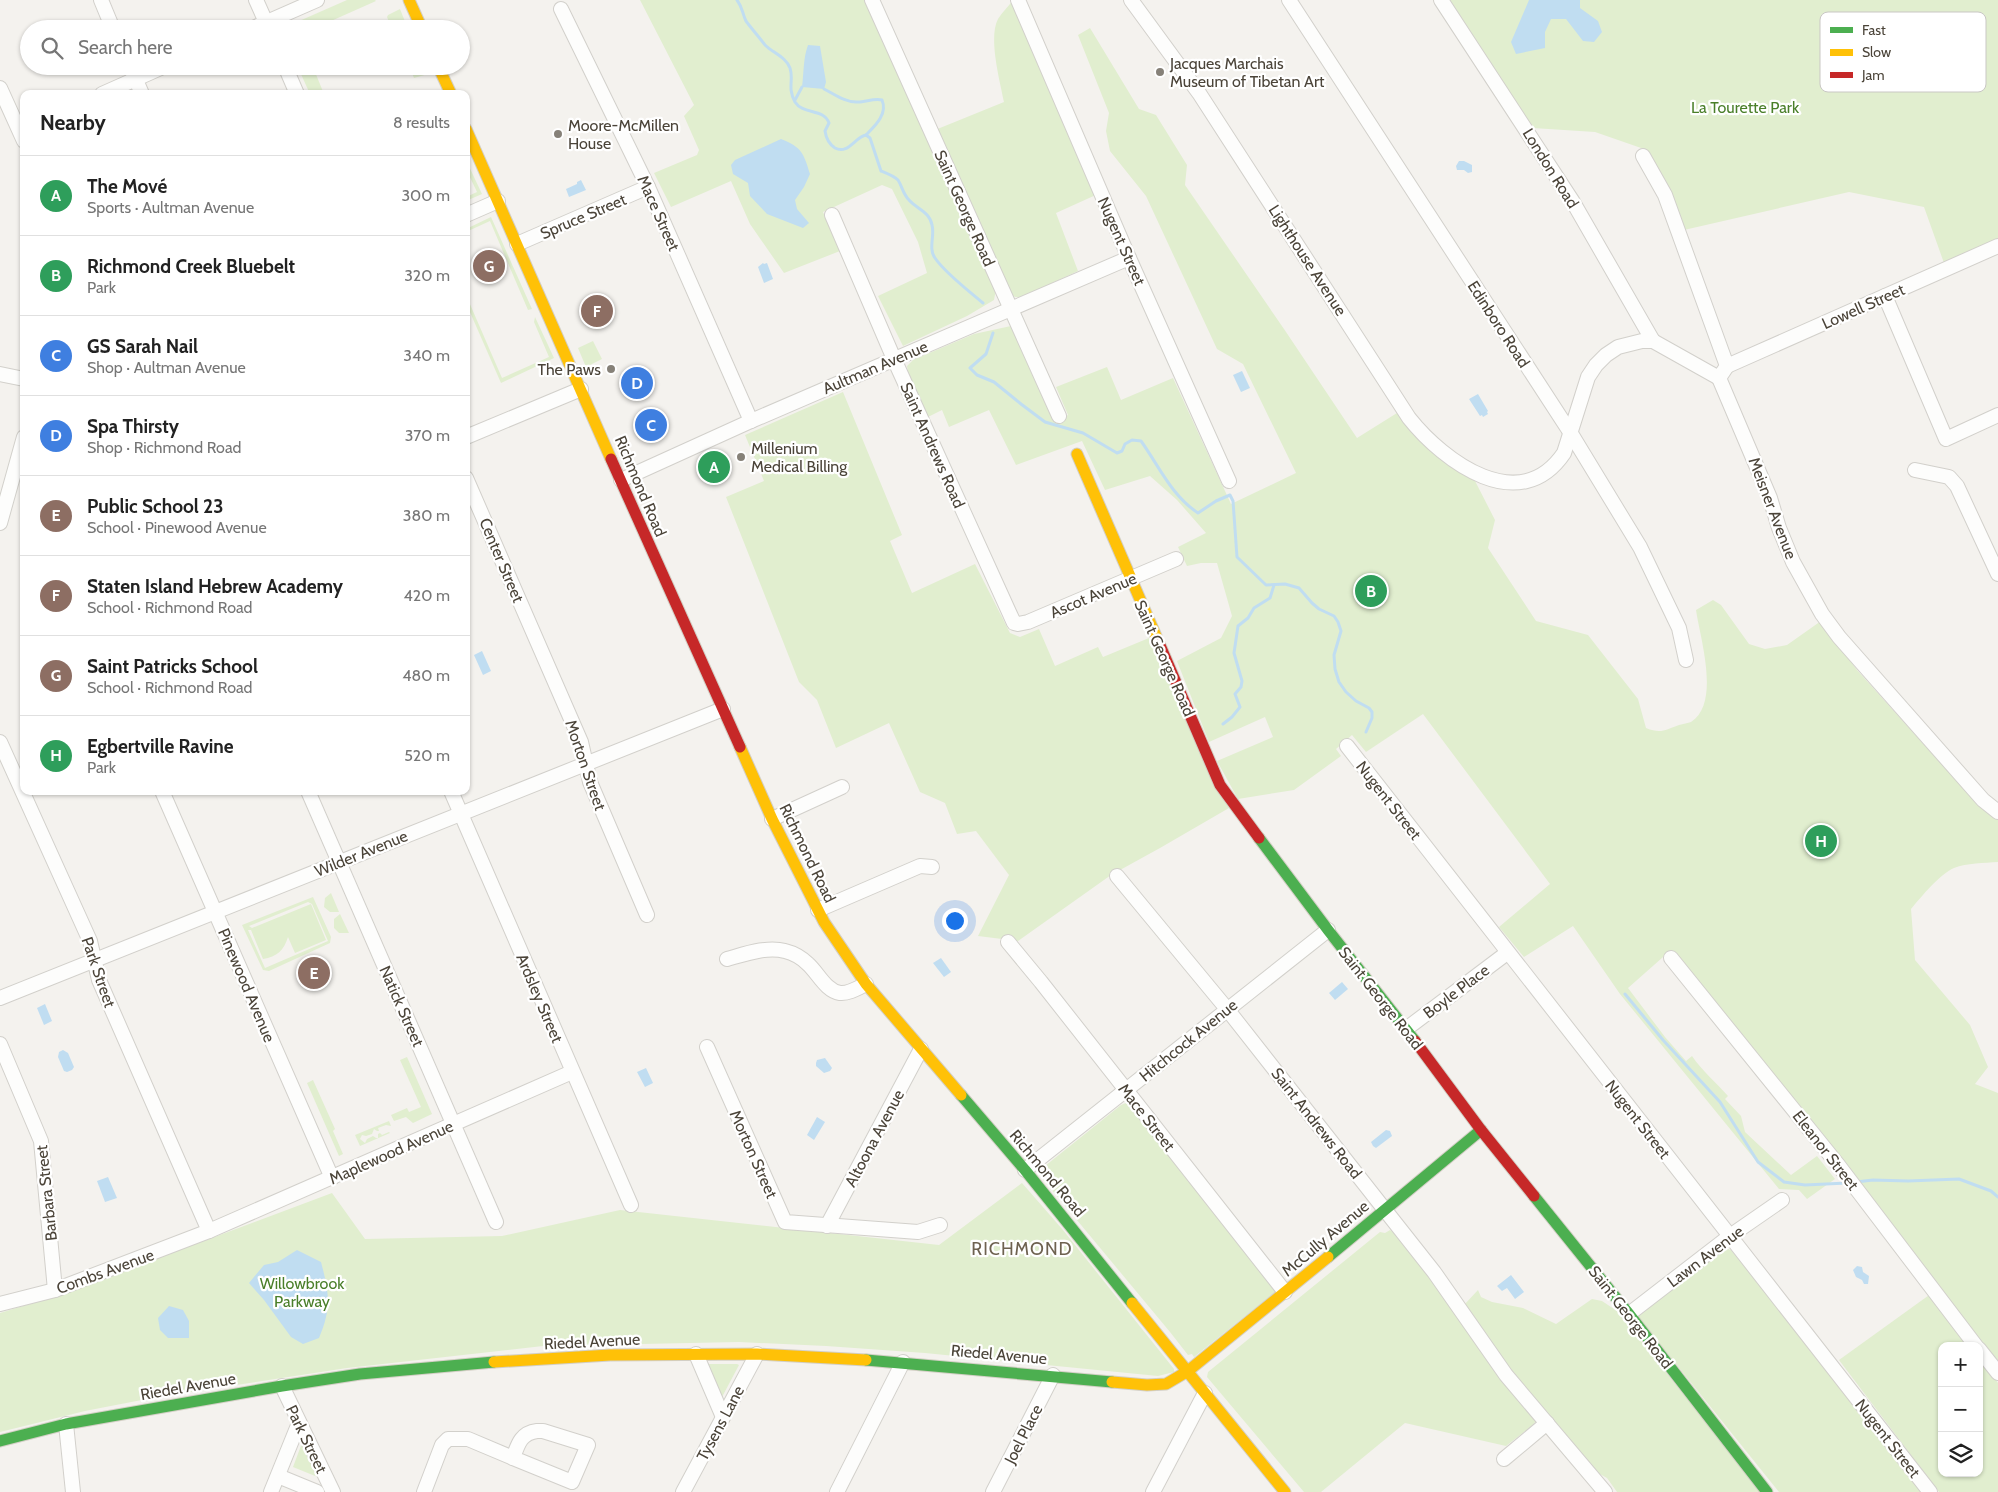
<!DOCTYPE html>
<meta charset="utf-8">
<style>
:root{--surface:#fff;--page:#f6f6f6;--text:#222;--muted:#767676;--line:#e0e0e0;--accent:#868178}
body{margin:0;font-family:Cabin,sans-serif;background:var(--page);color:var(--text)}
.controls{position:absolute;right:15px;bottom:15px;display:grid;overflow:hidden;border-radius:10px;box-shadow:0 1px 4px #0004}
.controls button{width:45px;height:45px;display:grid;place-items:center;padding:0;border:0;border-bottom:1px solid var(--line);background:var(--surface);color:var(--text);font:25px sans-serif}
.you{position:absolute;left:954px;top:920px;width:18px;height:18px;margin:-12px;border:4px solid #fff;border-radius:50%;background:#1a73e8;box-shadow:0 0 0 8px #1a73e833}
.badge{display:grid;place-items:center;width:32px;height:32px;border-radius:50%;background:var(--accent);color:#fff;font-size:16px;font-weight:700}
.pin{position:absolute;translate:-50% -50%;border:2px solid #fff;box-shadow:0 1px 5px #0006}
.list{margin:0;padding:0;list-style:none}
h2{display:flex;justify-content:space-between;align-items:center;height:65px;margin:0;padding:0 20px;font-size:21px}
h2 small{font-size:16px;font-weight:400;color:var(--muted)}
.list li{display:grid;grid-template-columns:32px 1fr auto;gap:15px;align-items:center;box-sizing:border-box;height:80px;padding:0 20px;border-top:1px solid var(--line)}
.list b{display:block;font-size:19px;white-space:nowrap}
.list p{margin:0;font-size:16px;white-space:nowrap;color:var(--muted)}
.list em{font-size:16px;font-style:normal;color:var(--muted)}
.icon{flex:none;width:28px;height:28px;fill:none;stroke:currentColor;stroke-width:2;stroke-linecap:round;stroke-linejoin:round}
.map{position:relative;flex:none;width:1998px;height:1492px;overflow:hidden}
.search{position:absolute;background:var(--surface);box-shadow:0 1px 4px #0004;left:20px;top:20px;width:450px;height:55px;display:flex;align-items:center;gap:12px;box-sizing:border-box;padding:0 18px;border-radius:28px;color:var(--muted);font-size:19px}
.panel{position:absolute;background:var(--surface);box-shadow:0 1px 4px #0004;left:20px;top:90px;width:450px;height:705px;border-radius:10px}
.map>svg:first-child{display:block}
.green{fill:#e1eecf;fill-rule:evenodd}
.water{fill:#c0ddf1}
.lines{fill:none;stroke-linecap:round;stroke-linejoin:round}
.stream{stroke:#c0ddf1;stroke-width:3}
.street-casing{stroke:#d2d0cb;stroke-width:16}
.fast-casing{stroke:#d3cfc5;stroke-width:13}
.slow-casing{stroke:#d3cfc5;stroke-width:13}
.jam-casing{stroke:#d3cfc5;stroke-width:13}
.street{stroke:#fdfdfc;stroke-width:14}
.fast{stroke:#4caf50;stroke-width:11}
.slow{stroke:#ffc107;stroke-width:11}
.jam{stroke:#c62828;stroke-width:11}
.poi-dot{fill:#868178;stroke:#fff;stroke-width:2}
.labels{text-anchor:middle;stroke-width:4.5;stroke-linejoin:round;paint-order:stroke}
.poi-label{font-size:16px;fill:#4b4439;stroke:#fff;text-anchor:start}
.park-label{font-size:16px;fill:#4a7f2a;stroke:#fff}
.street-label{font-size:16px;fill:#4b4439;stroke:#fff}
.neighbourhood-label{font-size:18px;letter-spacing:1px;fill:#6e6250;stroke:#fff}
.key{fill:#fff;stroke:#c9c7c4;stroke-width:1}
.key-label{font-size:14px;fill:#4b4439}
</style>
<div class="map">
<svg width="1998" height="1492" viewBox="0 0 1998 1492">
<rect width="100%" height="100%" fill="#f4f2ee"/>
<g class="green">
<path d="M347 0H375L376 1 313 29H281Z"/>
<path d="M640 0H866L944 179 993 280 996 289 994 300 967 316 903 346 878 296 927 273 918 242 892 189 882 185 823 212 840 251 784 273 750 224 731 181 671 207 654 173 697 155 699 150 684 116 694 105Z"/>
<path d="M1013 0 1098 194 1056 213 1078 271 1022 297H1015L1009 293 935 130 1004 102C1000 81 988 38 998 19 1002 12 1009 6 1013 0Z"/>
<path d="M1450 0H1998V242L1944 263 1924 207 1849 192 1684 230 1666 181 1644 149 1595 132 1533 128Z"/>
<path d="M400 9 408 29H392L387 17 388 15Z"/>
<path d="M1090 28 1139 109 1156 115 1187 165 1185 185 1284 329 1357 438 1397 413 1429 449 1474 479 1495 520 1488 548 1536 621 1588 635 1638 699 1646 728C1661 734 1665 730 1679 725 1683 724 1688 723 1691 722 1721 703 1700 638 1696 610L1713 600 1721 605 1749 644 1765 649 1787 645 1821 621 1857 670 1927 748 1998 820V862C1984 863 1967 863 1954 868 1940 874 1921 897 1911 909L1915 960 1970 1025 1988 1067 1975 1084 1998 1093V1363L1813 1123 1671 950 1628 988 1665 1037 1686 1061 1692 1056C1702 1071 1716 1082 1728 1096L1725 1099 1741 1116 1745 1132 1791 1175 1817 1156 1835 1179 1807 1199 1799 1190 1779 1189 1620 994 1573 926 1524 957 1499 927 1550 884 1423 714 1366 752 1352 735 1336 749 1341 756 1294 790 1238 799 1217 761 1273 737 1265 717 1209 742 1177 661 1221 638 1232 616 1217 563H1201L1187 566 1178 547 1206 533 1177 500 1150 476 1105 490 1082 441 1016 465 989 410 949 427 942 410 928 417 908 374 907 366 913 360 974 334 1011 326 1055 421 1068 415 1056 387 1107 367 1121 400 1173 378 1231 504 1296 473 1243 364 1217 349 1146 196 1110 151 1106 131 1109 113 1078 35Z"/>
<path d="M409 66H425L428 74 414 78Z"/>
<path d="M313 67 324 94H310L300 72Z"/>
<path d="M466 160 482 194 466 201V197L477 192 466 169Z"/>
<path d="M491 217 532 309 528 310 490 221 466 232V229Z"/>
<path d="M466 295 502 378 549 357 534 322 535 317 554 358 501 383 466 303Z"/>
<path d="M593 341 602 359 586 367 578 348Z"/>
<path d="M843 392 902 535 890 541 912 593 975 564 1010 633 1020 637 1039 629 1055 666 1098 647 1103 657 1149 638 1229 808 1160 848 1111 875 1018 941 978 936 1009 875 976 831 957 834 945 803 920 792 889 723 836 748 817 700 799 682 726 497 764 481 745 435Z"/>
<path d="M331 893 339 912H330L324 907 325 898Z"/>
<path d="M313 897 331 937 330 943 269 971 263 970 242 925ZM308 902 312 904 328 941 265 968 248 930H251L263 959C277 957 284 950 288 937L295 953 326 940 311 904 252 928 249 926Z"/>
<path d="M340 914 349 933H339L334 928V919Z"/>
<path d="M407 1057 432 1114 413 1123 406 1117 394 1121 391 1115 407 1108 409 1112 421 1107 400 1060Z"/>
<path d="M313 1080 335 1129 333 1131 343 1154 339 1156 307 1083Z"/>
<path d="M1128 1102 1274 1283 1275 1292 1194 1357 1192 1354 1188 1355 1170 1332 1042 1178 1043 1175 1040 1170 1121 1105Z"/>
<path d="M389 1121 391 1126 386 1125 378 1128 379 1131H377L374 1129 372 1134 366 1136 362 1135 360 1139 365 1143 367 1139 373 1136 376 1138H378V1134L380 1133 382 1135 389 1132 390 1133 360 1146 355 1135Z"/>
<path d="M1022 1183 1063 1230 1174 1369V1372L1158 1376 925 1353 826 1346 739 1342 543 1346 347 1368 152 1398 85 1411 0 1432V1313L59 1295 332 1193 365 1239 502 1236 620 1210 939 1245Z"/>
<path d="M1390 1230 1397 1235 1435 1284 1536 1421 1532 1426 1506 1446 1405 1423 1321 1492H1304L1207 1377 1208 1372 1380 1232 1385 1233Z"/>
<path d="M1725 1248 1731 1250 1826 1367 1921 1492H1779L1639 1318V1314Z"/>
<path d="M1478 1290 1481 1297 1492 1302 1523 1308 1556 1324 1592 1299 1602 1301 1617 1311 1761 1492H1617L1607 1478 1598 1473 1508 1368 1464 1305Z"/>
<path d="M1932 1293 1972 1346H1942V1473H1979V1356L1998 1383V1492H1939L1839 1360Z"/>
<path d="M707 1364H737L739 1365 722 1397 721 1398Z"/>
<path d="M302 1443 320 1478 293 1467Z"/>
</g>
<g class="water">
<path d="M1529 0H1580V8L1598 21 1602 32 1594 42 1583 41 1566 19H1551L1545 32V48L1516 54 1511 42Z"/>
<path d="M808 45 820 46 826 82 824 89 802 87C804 72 803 59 808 45Z"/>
<path d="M781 139C802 147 804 154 810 174L804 187 795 200 797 209 809 223 803 228 767 214 750 196 748 183 733 174 731 165 735 160Z"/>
<path d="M1459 161H1464L1472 165V172L1468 173 1464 170H1457L1456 166Z"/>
<path d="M581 180 586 190 569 197 566 189 577 184V182Z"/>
<path d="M763 263 764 264 767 263 773 279 764 283 758 267Z"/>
<path d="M1242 371 1250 388 1241 392 1233 375Z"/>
<path d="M1478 394 1488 411 1487 412 1488 414 1483 417 1482 415 1480 416 1469 399Z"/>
<path d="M482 651 491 671 483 675 474 655Z"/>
<path d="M941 958 951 972 944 977 933 963Z"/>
<path d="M1342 982 1348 989 1335 1000 1329 993Z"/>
<path d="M45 1004 52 1021 44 1025 37 1008Z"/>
<path d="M63 1050 68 1053 74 1067 72 1070 67 1072 64 1071 58 1057 59 1052Z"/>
<path d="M825 1058 832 1068 830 1071 824 1073 816 1066V1063L817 1060Z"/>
<path d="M646 1068 653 1083 645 1087 637 1072Z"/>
<path d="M817 1117 825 1122 814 1140 807 1135Z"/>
<path d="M1386 1130 1390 1131 1392 1136 1376 1148 1373 1146 1371 1142Z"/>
<path d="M108 1177 117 1198 105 1202 97 1181Z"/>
<path d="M297 1250 321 1262C329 1292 332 1308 319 1338L303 1344 291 1337 264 1300 249 1283 264 1265 278 1262Z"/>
<path d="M1857 1266 1862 1267 1863 1272 1869 1276 1868 1284H1864L1862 1280 1856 1277 1853 1270Z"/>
<path d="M1511 1275 1524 1292 1515 1299 1507 1288 1502 1291 1497 1286Z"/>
<path d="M169 1306 183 1310 189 1321V1338H168L160 1330 158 1318Z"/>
</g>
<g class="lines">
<g class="stream">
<path d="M737 0C743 8 742 13 746 21 747 23 763 42 765 45 773 53 786 57 790 68 794 80 787 87 795 102 803 115 824 108 829 123L825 131C826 138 829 144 835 148 848 155 855 137 866 135L870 138 881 171C886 173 894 176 898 180 902 186 903 194 909 200 917 209 930 212 932 225 935 236 928 248 935 258 945 273 969 291 983 303"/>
<path d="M824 89C834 94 846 103 858 102 866 102 874 98 882 100 888 114 875 126 866 135"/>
<path d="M795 100 802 87"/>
<path d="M993 333 986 354 970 368 977 375 994 382 1021 404 1045 422 1083 433 1117 453 1122 451 1125 444 1132 440 1141 441C1159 466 1171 495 1198 513L1216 501 1230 495 1233 501 1237 557 1266 585 1285 584 1299 588 1312 603 1319 609 1334 616 1338 622 1341 631 1334 655 1335 669 1339 682 1346 692 1356 701 1369 708 1372 712V718L1366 732"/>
<path d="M1223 724 1232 717 1240 707 1235 694 1241 687 1242 681 1234 653 1238 626 1248 618 1254 608 1270 598 1274 585"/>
<path d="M1625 994 1663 1040 1720 1102 1758 1162 1784 1182 1805 1185 1847 1183"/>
<path d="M1856 1182 1873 1180 1908 1181 1959 1179 1991 1191 1998 1197"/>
</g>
<g class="street-casing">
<g id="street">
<path d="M101 0 113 29"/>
<path d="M256 0 269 29"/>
<path d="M872 0 1059 416"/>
<path d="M1018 0 1129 258 1229 481"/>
<path d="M1131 0 1199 93 1409 418C1444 462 1520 518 1564 453L1588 377 1596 365 1606 355 1618 347 1642 341H1653L1719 378"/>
<path d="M1289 0 1570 432 1640 547 1679 628 1686 660"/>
<path d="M1441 0 1573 202 1653 341"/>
<path d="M561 9 648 187 751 421"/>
<path d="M251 29 317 0"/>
<path d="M130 66 142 94"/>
<path d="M285 66 297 94"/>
<path d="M0 88 24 141"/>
<path d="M102 94 165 66"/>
<path d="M1643 156 1665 195 1727 366 1719 378 1770 498 1779 528 1793 562 1822 614 1839 637 1983 800 1998 812"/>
<path d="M466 215 498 201"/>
<path d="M832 215 894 359 1014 623 1018 624 1028 622 1176 559"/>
<path d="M517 244 648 187"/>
<path d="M1885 296 1946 439 1998 415"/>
<path d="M1727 366 1998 246"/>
<path d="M0 374 24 379"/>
<path d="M466 437 581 389"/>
<path d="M1915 470 1949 477 1957 486 1998 574"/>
<path d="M466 478 581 742 590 782 647 915"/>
<path d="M621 480 751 421 1129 258"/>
<path d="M0 523 24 437"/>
<path d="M0 742 90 941 99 980 209 1231"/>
<path d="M1347 746 1930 1492"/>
<path d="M162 791 332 1178"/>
<path d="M308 791 496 1222"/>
<path d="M451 791 631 1205"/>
<path d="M772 819 842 787"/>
<path d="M1117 876 1227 1009 1385 1210 1434 1272 1506 1375 1605 1492"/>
<path d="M818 910 920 866 932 867"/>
<path d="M1008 942 1041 982 1285 1292"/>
<path d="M1671 958 1839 1166 1976 1346"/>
<path d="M727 959C745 954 767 946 785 951 793 953 802 958 808 964 818 973 826 991 840 993 848 994 858 988 866 984"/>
<path d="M0 998 723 709"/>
<path d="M1406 1029 1507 953"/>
<path d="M0 1044 41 1141 55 1290"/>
<path d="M707 1047 785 1222 918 1232 940 1225"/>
<path d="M1025 1170 1328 930"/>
<path d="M827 1226 921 1049"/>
<path d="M0 1304 55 1290 209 1231 572 1072"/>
<path d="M1629 1314 1730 1236 1782 1200"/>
<path d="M1979 1349 1998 1373"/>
<path d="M696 1354 723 1417"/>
<path d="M282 1386 333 1492"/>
<path d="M66 1424 73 1492"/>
<path d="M537 1431H543L588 1445 572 1482 513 1458C518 1444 521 1433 537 1431Z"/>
<path d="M1504 1459 1547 1423"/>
<path d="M278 1476 317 1492"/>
<path d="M271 1492 299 1423"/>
<path d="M424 1492 442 1445 448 1439H468L513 1458"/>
<path d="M683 1492 757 1354"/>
<path d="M837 1492 903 1362"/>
<path d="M993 1492 1053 1375"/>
<path d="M1153 1492 1205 1393"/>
</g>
</g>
<g class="fast-casing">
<g id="fast">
<path d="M1259 838 1328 930 1415 1041"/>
<path d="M961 1095 1025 1170 1132 1303"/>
<path d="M1534 1196 1629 1314 1767 1492"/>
<path d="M1328 1257 1481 1130"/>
<path d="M866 1360 1112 1382"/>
<path d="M0 1441 66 1424 282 1386 360 1374 494 1362"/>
</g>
</g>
<g class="slow-casing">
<g id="slow">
<path d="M409 0 422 29"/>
<path d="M438 66 451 94"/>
<path d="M466 129 611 459"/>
<path d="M1077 454 1159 643"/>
<path d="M740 747 772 819 824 922 866 984 961 1095"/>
<path d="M1132 1303 1285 1492"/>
<path d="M494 1362 610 1355 757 1354 866 1360"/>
<path d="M1112 1382 1147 1385 1166 1384 1188 1371 1328 1257"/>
</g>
</g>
<g class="jam-casing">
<g id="jam">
<path d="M611 459 740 747"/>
<path d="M1159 643 1220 785 1259 838"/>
<path d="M1415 1041 1481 1130 1534 1196"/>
</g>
</g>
<use href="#street" class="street"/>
<use href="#fast" class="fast"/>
<use href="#slow" class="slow"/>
<use href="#jam" class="jam"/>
</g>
<g class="poi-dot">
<circle cx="1160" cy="72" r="5"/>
<circle cx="558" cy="134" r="5"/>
<circle cx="611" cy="369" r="5"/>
<circle cx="741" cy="457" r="5"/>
</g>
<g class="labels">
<g class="poi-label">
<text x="1170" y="69">Jacques Marchais<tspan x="1170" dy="18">Museum of Tibetan Art</tspan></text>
<text x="568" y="131">Moore-McMillen<tspan x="568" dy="18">House</tspan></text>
<text x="601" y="375" text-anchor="end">The Paws</text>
<text x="751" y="454">Millenium<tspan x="751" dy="18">Medical Billing</tspan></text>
</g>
<g class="park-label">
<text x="1745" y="113">La Tourette Park</text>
<text x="302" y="1289">Willowbrook<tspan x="302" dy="18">Parkway</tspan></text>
</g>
<g class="street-label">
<text transform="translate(1551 168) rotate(58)" y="6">London Road</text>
<text transform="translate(965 208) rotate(66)" y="6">Saint George Road</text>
<text transform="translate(659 213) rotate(66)" y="6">Mace Street</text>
<text transform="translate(583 216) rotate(-23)" y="6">Spruce Street</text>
<text transform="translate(1122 241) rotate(66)" y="6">Nugent Street</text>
<text transform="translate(1308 260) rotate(57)" y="6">Lighthouse Avenue</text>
<text transform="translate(1863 306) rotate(-24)" y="6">Lowell Street</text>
<text transform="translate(1499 324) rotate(57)" y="6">Edinboro Road</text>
<text transform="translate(875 367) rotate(-23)" y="6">Aultman Avenue</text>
<text transform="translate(933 445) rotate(66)" y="6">Saint Andrews Road</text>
<text transform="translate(641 486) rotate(67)" y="6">Richmond Road</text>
<text transform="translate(1773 508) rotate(69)" y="6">Meisner Avenue</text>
<text transform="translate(502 560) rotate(67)" y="6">Center Street</text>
<text transform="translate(1093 595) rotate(-23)" y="6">Ascot Avenue</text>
<text transform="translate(1165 658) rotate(66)" y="6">Saint George Road</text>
<text transform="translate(586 765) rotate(71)" y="6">Morton Street</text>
<text transform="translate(1389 800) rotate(52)" y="6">Nugent Street</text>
<text transform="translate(361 853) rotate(-22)" y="6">Wilder Avenue</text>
<text transform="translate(808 853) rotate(64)" y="6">Richmond Road</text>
<text transform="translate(99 972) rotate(71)" y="6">Park Street</text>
<text transform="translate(247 985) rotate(67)" y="6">Pinewood Avenue</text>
<text transform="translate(1456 991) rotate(-37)" y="6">Boyle Place</text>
<text transform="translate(540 998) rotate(67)" y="6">Ardsley Street</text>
<text transform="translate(1381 998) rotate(52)" y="6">Saint George Road</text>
<text transform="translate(402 1006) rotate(66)" y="6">Natick Street</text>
<text transform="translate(1188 1040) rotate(-39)" y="6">Hitchcock Avenue</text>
<text transform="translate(1147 1117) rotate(52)" y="6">Mace Street</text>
<text transform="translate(1638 1119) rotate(52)" y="6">Nugent Street</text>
<text transform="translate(1317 1123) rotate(52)" y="6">Saint Andrews Road</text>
<text transform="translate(874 1138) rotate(-62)" y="6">Altoona Avenue</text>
<text transform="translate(1826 1150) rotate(52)" y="6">Eleanor Street</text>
<text transform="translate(391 1152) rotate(-24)" y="6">Maplewood Avenue</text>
<text transform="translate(754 1154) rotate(66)" y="6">Morton Street</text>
<text transform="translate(1048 1173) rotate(50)" y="6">Richmond Road</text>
<text transform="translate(46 1193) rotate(-96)" y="6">Barbara Street</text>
<text transform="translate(1325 1238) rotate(-40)" y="6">McCully Avenue</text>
<text transform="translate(1705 1256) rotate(-37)" y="6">Lawn Avenue</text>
<text transform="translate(105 1271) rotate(-20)" y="6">Combs Avenue</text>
<text transform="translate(1631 1317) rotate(52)" y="6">Saint George Road</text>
<text transform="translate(592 1341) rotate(-3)" y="6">Riedel Avenue</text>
<text transform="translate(999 1354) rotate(5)" y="6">Riedel Avenue</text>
<text transform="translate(188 1386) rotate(-10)" y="6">Riedel Avenue</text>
<text transform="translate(720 1423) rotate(-62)" y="6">Tysens Lane</text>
<text transform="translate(1023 1434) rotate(-63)" y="6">Joel Place</text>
<text transform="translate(1888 1438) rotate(52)" y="6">Nugent Street</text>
<text transform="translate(307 1439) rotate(64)" y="6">Park Street</text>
</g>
<g class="neighbourhood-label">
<text x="1022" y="1255">RICHMOND</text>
</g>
</g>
<rect x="1820" y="12" width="166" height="80" rx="8" class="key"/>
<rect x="1830" y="27" width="23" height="6" fill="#4caf50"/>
<rect x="1830" y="49" width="23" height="7" fill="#ffc107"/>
<rect x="1830" y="72" width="23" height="6" fill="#c62828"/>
<g class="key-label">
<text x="1862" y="35">Fast</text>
<text x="1862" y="57">Slow</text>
<text x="1862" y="80">Jam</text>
</g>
</svg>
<div class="controls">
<button>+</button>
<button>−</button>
<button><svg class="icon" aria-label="layers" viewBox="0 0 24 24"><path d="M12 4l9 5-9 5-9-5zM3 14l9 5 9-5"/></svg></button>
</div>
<div class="you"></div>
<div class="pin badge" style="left:714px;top:467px;background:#2e9e5b">A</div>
<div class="pin badge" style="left:1371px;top:591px;background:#2e9e5b">B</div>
<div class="pin badge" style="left:651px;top:425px;background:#3f7fe0">C</div>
<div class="pin badge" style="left:637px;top:383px;background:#3f7fe0">D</div>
<div class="pin badge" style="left:314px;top:973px;background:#8d6e63">E</div>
<div class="pin badge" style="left:597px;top:311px;background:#8d6e63">F</div>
<div class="pin badge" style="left:489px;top:266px;background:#8d6e63">G</div>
<div class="pin badge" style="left:1821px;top:841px;background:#2e9e5b">H</div>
<div class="search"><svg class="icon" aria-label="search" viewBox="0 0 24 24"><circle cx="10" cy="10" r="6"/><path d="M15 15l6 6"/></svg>Search here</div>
<section class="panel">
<h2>Nearby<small>8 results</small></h2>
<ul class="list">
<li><span class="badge" style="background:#2e9e5b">A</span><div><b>The Mové</b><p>Sports · Aultman Avenue</p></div><em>300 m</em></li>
<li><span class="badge" style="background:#2e9e5b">B</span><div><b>Richmond Creek Bluebelt</b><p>Park</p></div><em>320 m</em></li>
<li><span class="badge" style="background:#3f7fe0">C</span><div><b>GS Sarah Nail</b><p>Shop · Aultman Avenue</p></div><em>340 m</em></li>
<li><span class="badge" style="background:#3f7fe0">D</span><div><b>Spa Thirsty</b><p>Shop · Richmond Road</p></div><em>370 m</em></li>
<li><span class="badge" style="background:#8d6e63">E</span><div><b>Public School 23</b><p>School · Pinewood Avenue</p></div><em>380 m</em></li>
<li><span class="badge" style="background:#8d6e63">F</span><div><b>Staten Island Hebrew Academy</b><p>School · Richmond Road</p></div><em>420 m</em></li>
<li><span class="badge" style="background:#8d6e63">G</span><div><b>Saint Patricks School</b><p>School · Richmond Road</p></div><em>480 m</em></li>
<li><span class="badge" style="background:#2e9e5b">H</span><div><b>Egbertville Ravine</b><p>Park</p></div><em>520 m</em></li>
</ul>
</section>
</div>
